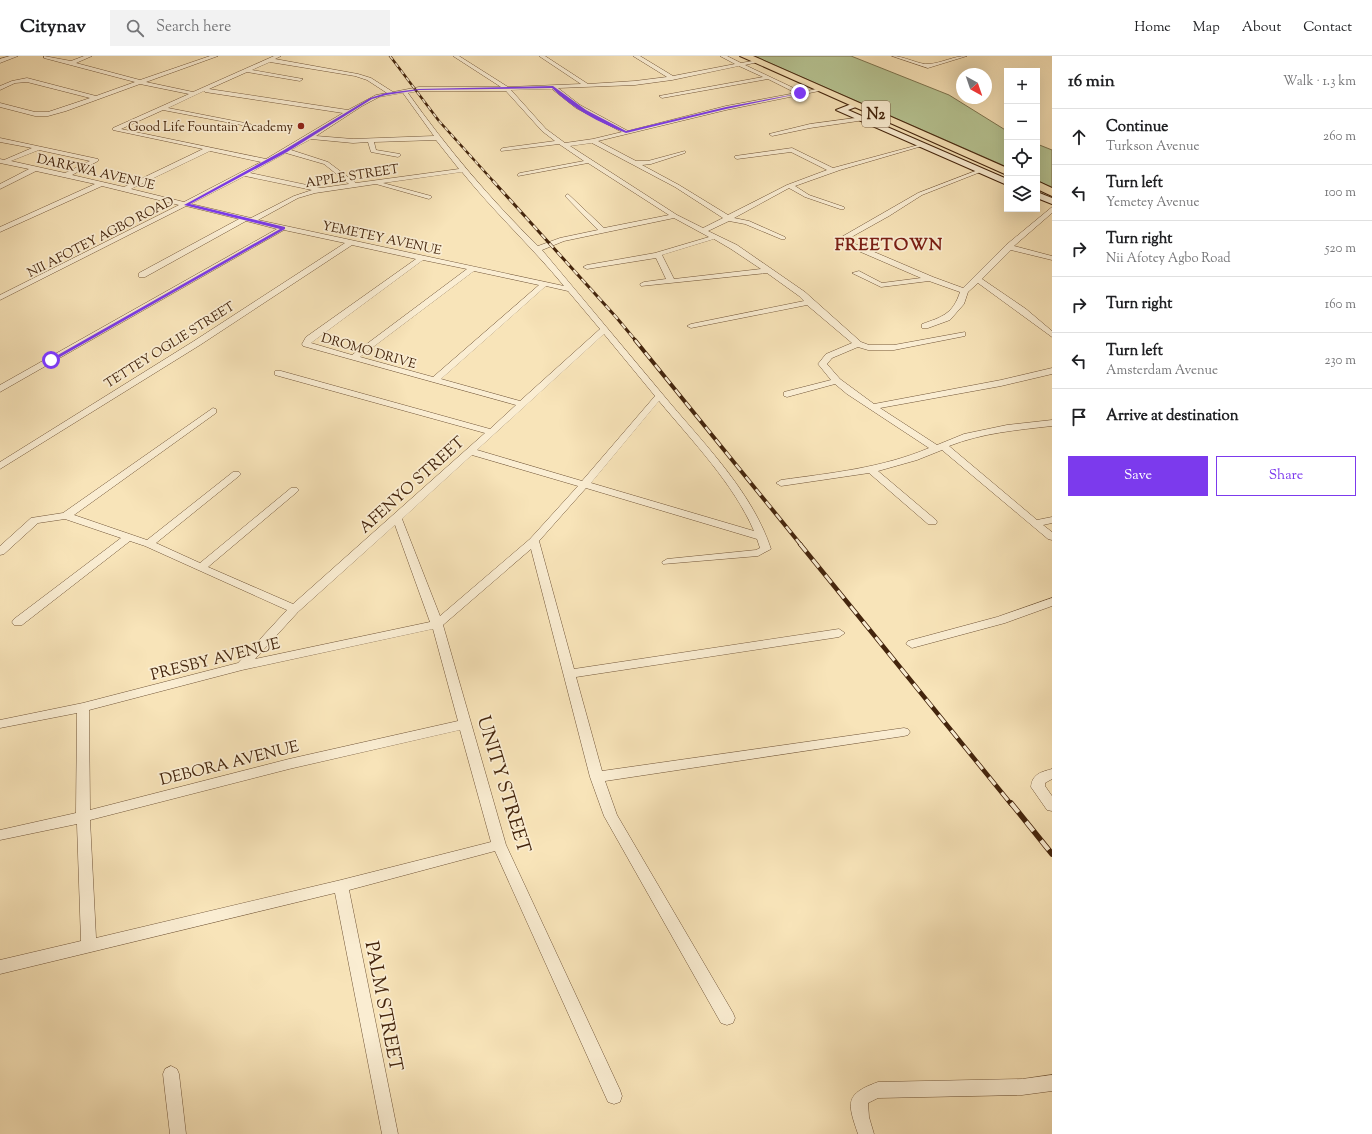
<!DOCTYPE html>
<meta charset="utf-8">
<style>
:root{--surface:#fff;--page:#f2f2f2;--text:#202124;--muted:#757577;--line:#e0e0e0;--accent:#7c3aed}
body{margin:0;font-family:"Sorts Mill Goudy",serif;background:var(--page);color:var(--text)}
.controls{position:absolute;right:12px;top:12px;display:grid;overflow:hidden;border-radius:0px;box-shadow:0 4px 16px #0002}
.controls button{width:36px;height:36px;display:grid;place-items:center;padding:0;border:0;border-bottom:1px solid var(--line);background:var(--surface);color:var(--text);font:20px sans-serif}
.compass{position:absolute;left:956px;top:12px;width:36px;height:36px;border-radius:50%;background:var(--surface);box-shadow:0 4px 16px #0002;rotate:140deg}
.stop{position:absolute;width:12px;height:12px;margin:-9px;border:3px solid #7c3aed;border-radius:50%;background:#fff}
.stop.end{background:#7c3aed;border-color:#fff;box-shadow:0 1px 4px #0008}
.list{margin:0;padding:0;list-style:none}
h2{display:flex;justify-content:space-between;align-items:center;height:52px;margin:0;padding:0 16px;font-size:17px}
h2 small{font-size:13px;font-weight:400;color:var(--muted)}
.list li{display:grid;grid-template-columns:26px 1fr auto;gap:12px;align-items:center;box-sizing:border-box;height:56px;padding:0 16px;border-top:1px solid var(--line)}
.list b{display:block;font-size:15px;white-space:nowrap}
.list p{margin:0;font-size:13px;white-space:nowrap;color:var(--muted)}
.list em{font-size:13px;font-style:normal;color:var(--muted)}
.actions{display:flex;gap:8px;padding:12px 16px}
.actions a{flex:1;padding:9px 0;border:1px solid var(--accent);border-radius:0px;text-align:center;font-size:14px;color:var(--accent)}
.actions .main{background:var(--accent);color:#fff}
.icon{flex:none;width:22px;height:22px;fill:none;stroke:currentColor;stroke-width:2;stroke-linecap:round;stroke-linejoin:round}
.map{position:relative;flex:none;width:1052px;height:1078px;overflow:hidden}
header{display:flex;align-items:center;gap:24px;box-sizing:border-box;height:56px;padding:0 20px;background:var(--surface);border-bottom:1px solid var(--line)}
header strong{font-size:19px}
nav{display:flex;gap:22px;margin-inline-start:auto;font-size:14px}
.search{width:280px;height:36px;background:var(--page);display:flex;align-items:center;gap:10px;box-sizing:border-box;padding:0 14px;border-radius:0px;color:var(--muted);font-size:15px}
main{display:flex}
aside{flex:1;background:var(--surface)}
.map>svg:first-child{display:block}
.green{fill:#b7c594;stroke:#7e7550}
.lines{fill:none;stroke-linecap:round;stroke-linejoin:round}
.street-casing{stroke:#715538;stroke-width:1}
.secondary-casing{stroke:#44250d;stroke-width:2}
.highway-casing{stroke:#44250d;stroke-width:2}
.street{fill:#faedd2;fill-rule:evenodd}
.secondary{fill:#faedd2;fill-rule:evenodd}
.highway{fill:#f8e4b9;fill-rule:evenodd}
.rail-far4-casing{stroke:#44250d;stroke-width:2.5}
.rail-far3-casing{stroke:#44250d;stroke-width:3}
.rail-far2-casing{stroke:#44250d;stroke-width:4}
.rail-far1-casing{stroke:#44250d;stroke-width:4.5}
.rail-casing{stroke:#44250d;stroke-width:5.5}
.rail-far4{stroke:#faedd2;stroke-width:1.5;stroke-dasharray:4.5;stroke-linecap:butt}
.rail-far3{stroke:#faedd2;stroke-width:2;stroke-dasharray:6;stroke-linecap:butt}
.rail-far2{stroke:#faedd2;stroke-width:2.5;stroke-dasharray:8;stroke-linecap:butt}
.rail-far1{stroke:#faedd2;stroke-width:3;stroke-dasharray:10;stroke-linecap:butt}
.rail{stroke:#faedd2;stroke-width:4;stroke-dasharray:12;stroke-linecap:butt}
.route{fill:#7c3aed}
.poi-dot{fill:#8f2418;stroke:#faedd2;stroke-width:1.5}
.labels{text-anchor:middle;stroke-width:3.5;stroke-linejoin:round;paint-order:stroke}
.far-poi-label{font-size:13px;fill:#44250d;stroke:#faedd2;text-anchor:end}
.far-street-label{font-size:13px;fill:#44250d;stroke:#faedd2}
.shield{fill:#faedd2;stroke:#7b6148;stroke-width:1}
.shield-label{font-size:15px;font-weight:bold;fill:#44250d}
.street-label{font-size:16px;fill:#44250d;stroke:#faedd2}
.far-district-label{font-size:17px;font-weight:bold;letter-spacing:1px;fill:#7a1f14;stroke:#faedd2}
.near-street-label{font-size:19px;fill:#44250d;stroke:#faedd2}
</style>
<header>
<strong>Citynav</strong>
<div class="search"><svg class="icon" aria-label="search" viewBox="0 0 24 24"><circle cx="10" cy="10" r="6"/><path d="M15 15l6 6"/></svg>Search here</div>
<nav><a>Home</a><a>Map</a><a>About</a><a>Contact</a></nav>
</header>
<main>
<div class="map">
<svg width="1052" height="1078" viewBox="0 0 1052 1078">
<rect width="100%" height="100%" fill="#f8e4b9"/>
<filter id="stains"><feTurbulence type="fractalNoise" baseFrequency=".005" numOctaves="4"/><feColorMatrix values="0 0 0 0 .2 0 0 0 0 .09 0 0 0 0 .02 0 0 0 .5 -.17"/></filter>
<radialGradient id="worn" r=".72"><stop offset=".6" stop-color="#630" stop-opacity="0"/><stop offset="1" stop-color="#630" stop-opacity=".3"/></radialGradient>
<g class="green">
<path d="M754 0H851L949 39 1007 75V111Z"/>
<path d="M1037 88 1052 94V131L1037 125Z"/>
</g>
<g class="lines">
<g class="street-casing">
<g id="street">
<path d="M10 0H18L0 7V3Z"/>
<path d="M44 0 71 5 84 0H92L76 7 140 24 210 0H218L146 26 193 36 274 0H281L275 3 358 18 371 22 393 36 419 31H501L453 0H459L508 31 581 28 539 0H545L588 28 635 25 667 21 633 0H640L673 20 735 8 720 0H727L741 7 758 4V6L745 9 802 36 821 32 824 34 726 54 598 85 636 105H648L685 95V97L651 108 642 109 679 129 728 159 787 129 827 114 791 96 737 103 735 102V100L792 92 833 112 922 88V90L840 114 795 130 809 139 844 151V153H840L805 141 789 132 734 162 749 165 785 181V183H781L745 168 729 165 708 175 737 189 805 236 861 286 869 289H894L965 276V280L894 294H868L858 291 832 302 827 308 840 323 874 348 1001 324 1052 312V318L1001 330 880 352 937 389 964 378 1007 369 1052 364V370C1017 374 982 377 949 390L1037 464 1052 461V467L1043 469 1052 476V484L1048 483 942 394 917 404 878 415 936 464 937 466 936 468H928L869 417 781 430 776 427 781 424C831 417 882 412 929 392L847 338 835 328 787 341 784 340V336L831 324 818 308 826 298 852 287 807 249 691 272 687 270 691 268 804 245 799 240 767 217 641 230 640 228 644 226 666 223 656 202 587 213 583 211 587 209 655 197 709 181 674 162 564 185 542 194C585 245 627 296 670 347 708 392 753 438 771 493L758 500 663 508 662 506 667 503 756 494 760 492 757 483 586 432 539 485 574 613 839 573 845 577 839 581 576 621 602 715 904 672 908 673 910 676 908 679 904 680 605 725 617 759 733 957 735 962 733 967 727 969 721 967 604 760 590 721 531 493 443 569 506 789 620 1034 622 1040 620 1046 614 1048 608 1046 495 795 349 834 398 1078H382L335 837 0 918V904L81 885 77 768 0 784V774L76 757 77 657 0 672V664L83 647 238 607 287 554 145 490 130 485 22 569H14L12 566 14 563 121 482 65 463 38 467 4 498 0 499V490L31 462 63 457 213 352 216 353V357L74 459 147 484 233 416H239L241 418 239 420 156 487 200 507 291 432H297L299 434 297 436 208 511 293 548 485 377 275 319V315H281L490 373 516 349 303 290 302 288 306 281 416 203 352 189 200 289 0 413V406L194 285 345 187 284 174 0 336V329L277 173 246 165 145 221H139V217L239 163 186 150 0 244V239L179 149 102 130 0 176V171L95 128 36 115 0 133V128L29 113 0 107V103L4 104 32 92 0 86V82L98 103V105L72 119 124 131 203 93 113 74V72L189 38 140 28 66 55 48 60H35L0 51V47L35 56H48L90 42 27 26 15 27 0 34V30L12 25 27 22 96 40 135 26 44 2ZM270 6 355 20 367 24 387 37 376 39 348 54 209 33 247 16 300 25 303 23 252 14ZM739 10 763 21 659 40 662 42 768 23 796 37 726 50 628 75 580 49 558 32 635 29 672 24ZM552 33 576 52 622 76 593 83 565 87 546 73 511 34ZM204 35 205 36 343 57 266 103 121 73 163 54 252 71V69L250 68 168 52ZM419 35H506L542 75 555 85 503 92 501 93V95L559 88 584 105 520 117 518 118V120L588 107 669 159 604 172 568 138 566 139V141L598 174 560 182 538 190C490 143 447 92 408 37ZM403 37 434 80 353 83 316 80 362 50 379 41ZM311 83 353 87 368 86 371 96 398 101 401 99 400 98 376 94 374 86 436 84 459 113 356 127 328 106 291 94ZM592 87 675 131 723 162 703 172 677 159 570 90ZM39 94 90 105 65 117 11 105ZM210 95 261 106 184 146 131 133ZM286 97 324 108 349 128 321 132 250 117ZM462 116C494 156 531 190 564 230L258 164 298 142 315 137 376 128 429 143 432 141 431 140 383 127ZM245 120 312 134 294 140 251 162 191 148ZM714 183 731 193 761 213 674 223 662 199ZM423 204 467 213 352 299 311 287ZM474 215 539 229 433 321 360 301ZM546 230 568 235 600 273 520 345 441 323ZM604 278 655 340 582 425 477 394ZM659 345C693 386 733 427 754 475L591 427ZM472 399 578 430 530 483 440 560 402 463ZM395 469 430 566 255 603 298 556ZM433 573 458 665 289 703 90 754 89 654 242 614ZM460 674 491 786 341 824 96 882 90 764 289 713Z"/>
<path d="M892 0C905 0 919 9 929 8 942 7 953 0 967 0L928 12Z"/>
<path d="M863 61 865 62V64L810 72 772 80 769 78 810 68Z"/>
<path d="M978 114 983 115 922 139 889 160 846 184 933 221 963 232 1006 189 1052 151V157L1014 190 1052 200V204L1011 194 982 223 1026 253 1052 275V281L978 227 968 236 964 248 950 264 928 272H922V268C942 261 953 258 960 236L929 225 881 231 852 217 859 215 882 227 921 222 840 187 838 183 918 137Z"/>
<path d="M1052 542V550L1005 567 912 592 906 588 908 585 997 561Z"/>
<path d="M1052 713V723L1045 727V730L1052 740V755L1047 754 1031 731C1032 718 1041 716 1052 713Z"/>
<path d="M171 1010 177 1013 179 1018 186 1078H170L163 1018 165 1013Z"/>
<path d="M1052 1019V1035L1022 1039 878 1042 868 1047 869 1061 874 1078H858C847 1046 845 1038 878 1026L1022 1023Z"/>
</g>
</g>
<g class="secondary-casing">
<g id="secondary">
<path d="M854 47 861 49 848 54 1007 123V129L836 54Z"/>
<path d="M1037 136 1052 142V148L1037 142Z"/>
</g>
</g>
<g class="highway-casing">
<g id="highway">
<path d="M740 0H753L1007 112V119Z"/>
<path d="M1037 125 1052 132V140L1037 133Z"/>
</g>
</g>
<use href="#street" class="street"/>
<use href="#secondary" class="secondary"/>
<use href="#highway" class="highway"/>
<g class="rail-far4-casing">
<path id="rail-far4" d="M390 0 439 65 494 126"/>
</g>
<g class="rail-far3-casing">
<path id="rail-far3" d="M493 125 616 261 636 285"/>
</g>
<g class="rail-far2-casing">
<path id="rail-far2" d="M635 284 801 489"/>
</g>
<g class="rail-far1-casing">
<path id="rail-far1" d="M800 488 1011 748"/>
</g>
<g class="rail-casing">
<path id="rail" d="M1011 747 1052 798"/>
</g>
<use href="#rail-far4" class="rail-far4"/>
<use href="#rail-far3" class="rail-far3"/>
<use href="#rail-far2" class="rail-far2"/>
<use href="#rail-far1" class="rail-far1"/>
<use href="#rail" class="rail"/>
</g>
<path class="route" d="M553 30 586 54 626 75 726 51 802 37 726 53 626 77C600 67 571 52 552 32L419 34 386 39 372 43 287 96 190 148 285 171V173L53 305 49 304 280 173 184 149 284 94 370 42 386 37 419 33Z"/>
<circle class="poi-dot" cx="301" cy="70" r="4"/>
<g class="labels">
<g class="far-poi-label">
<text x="293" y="75">Good Life Fountain Academy</text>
</g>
<g class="far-street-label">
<text transform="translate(96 115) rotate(13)" y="5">DARKWA AVENUE</text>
<text transform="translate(352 119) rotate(-9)" y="5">APPLE STREET</text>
<text transform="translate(100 180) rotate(-27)" y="5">NII AFOTEY AGBO ROAD</text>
<text transform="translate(382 181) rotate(12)" y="5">YEMETEY AVENUE</text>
<text transform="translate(169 288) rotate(-32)" y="5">TETTEY OGLIE STREET</text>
<text transform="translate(369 294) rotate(16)" y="5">DROMO DRIVE</text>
</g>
<rect class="shield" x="862" y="45" width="28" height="26" rx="3"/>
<g class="shield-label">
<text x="876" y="63">N2</text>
</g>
<g class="street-label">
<text transform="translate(411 428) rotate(-42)" y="6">AFENYO STREET</text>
<text transform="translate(215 602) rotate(-14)" y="6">PRESBY AVENUE</text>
<text transform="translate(229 706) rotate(-14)" y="6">DEBORA AVENUE</text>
</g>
<g class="far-district-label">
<text x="889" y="194">FREETOWN</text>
</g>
<g class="near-street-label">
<text transform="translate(505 728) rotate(73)" y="7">UNITY STREET</text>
<text transform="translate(385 950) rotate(79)" y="7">PALM STREET</text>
</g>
</g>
<rect width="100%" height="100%" filter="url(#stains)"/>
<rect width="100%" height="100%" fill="url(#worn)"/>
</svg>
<div class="controls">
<button>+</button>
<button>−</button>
<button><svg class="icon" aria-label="locate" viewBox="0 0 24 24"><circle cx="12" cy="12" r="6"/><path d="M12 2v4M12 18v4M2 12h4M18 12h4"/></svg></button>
<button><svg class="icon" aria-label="layers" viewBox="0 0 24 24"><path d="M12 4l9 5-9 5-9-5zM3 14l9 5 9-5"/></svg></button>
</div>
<svg class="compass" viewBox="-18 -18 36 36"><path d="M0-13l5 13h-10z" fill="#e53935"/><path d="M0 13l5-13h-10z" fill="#757577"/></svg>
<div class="stop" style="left:51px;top:304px"></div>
<div class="stop end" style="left:800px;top:37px"></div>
</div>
<aside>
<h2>16 min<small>Walk · 1.3 km</small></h2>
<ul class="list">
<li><svg class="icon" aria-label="ahead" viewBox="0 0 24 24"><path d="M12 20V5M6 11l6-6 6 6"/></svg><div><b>Continue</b><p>Turkson Avenue</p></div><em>260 m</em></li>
<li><svg class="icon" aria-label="left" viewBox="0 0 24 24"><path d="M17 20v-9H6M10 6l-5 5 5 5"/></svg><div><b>Turn left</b><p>Yemetey Avenue</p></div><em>100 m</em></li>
<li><svg class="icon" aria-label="right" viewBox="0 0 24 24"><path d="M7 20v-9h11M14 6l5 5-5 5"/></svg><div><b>Turn right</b><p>Nii Afotey Agbo Road</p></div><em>520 m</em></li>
<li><svg class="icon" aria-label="right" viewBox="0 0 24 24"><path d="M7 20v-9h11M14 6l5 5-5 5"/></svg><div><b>Turn right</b></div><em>160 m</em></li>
<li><svg class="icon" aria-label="left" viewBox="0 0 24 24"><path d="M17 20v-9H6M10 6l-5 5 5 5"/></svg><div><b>Turn left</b><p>Amsterdam Avenue</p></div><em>230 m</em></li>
<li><svg class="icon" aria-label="arrive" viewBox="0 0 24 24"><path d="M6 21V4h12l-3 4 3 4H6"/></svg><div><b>Arrive at destination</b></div></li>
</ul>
<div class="actions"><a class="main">Save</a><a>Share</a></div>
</aside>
</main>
